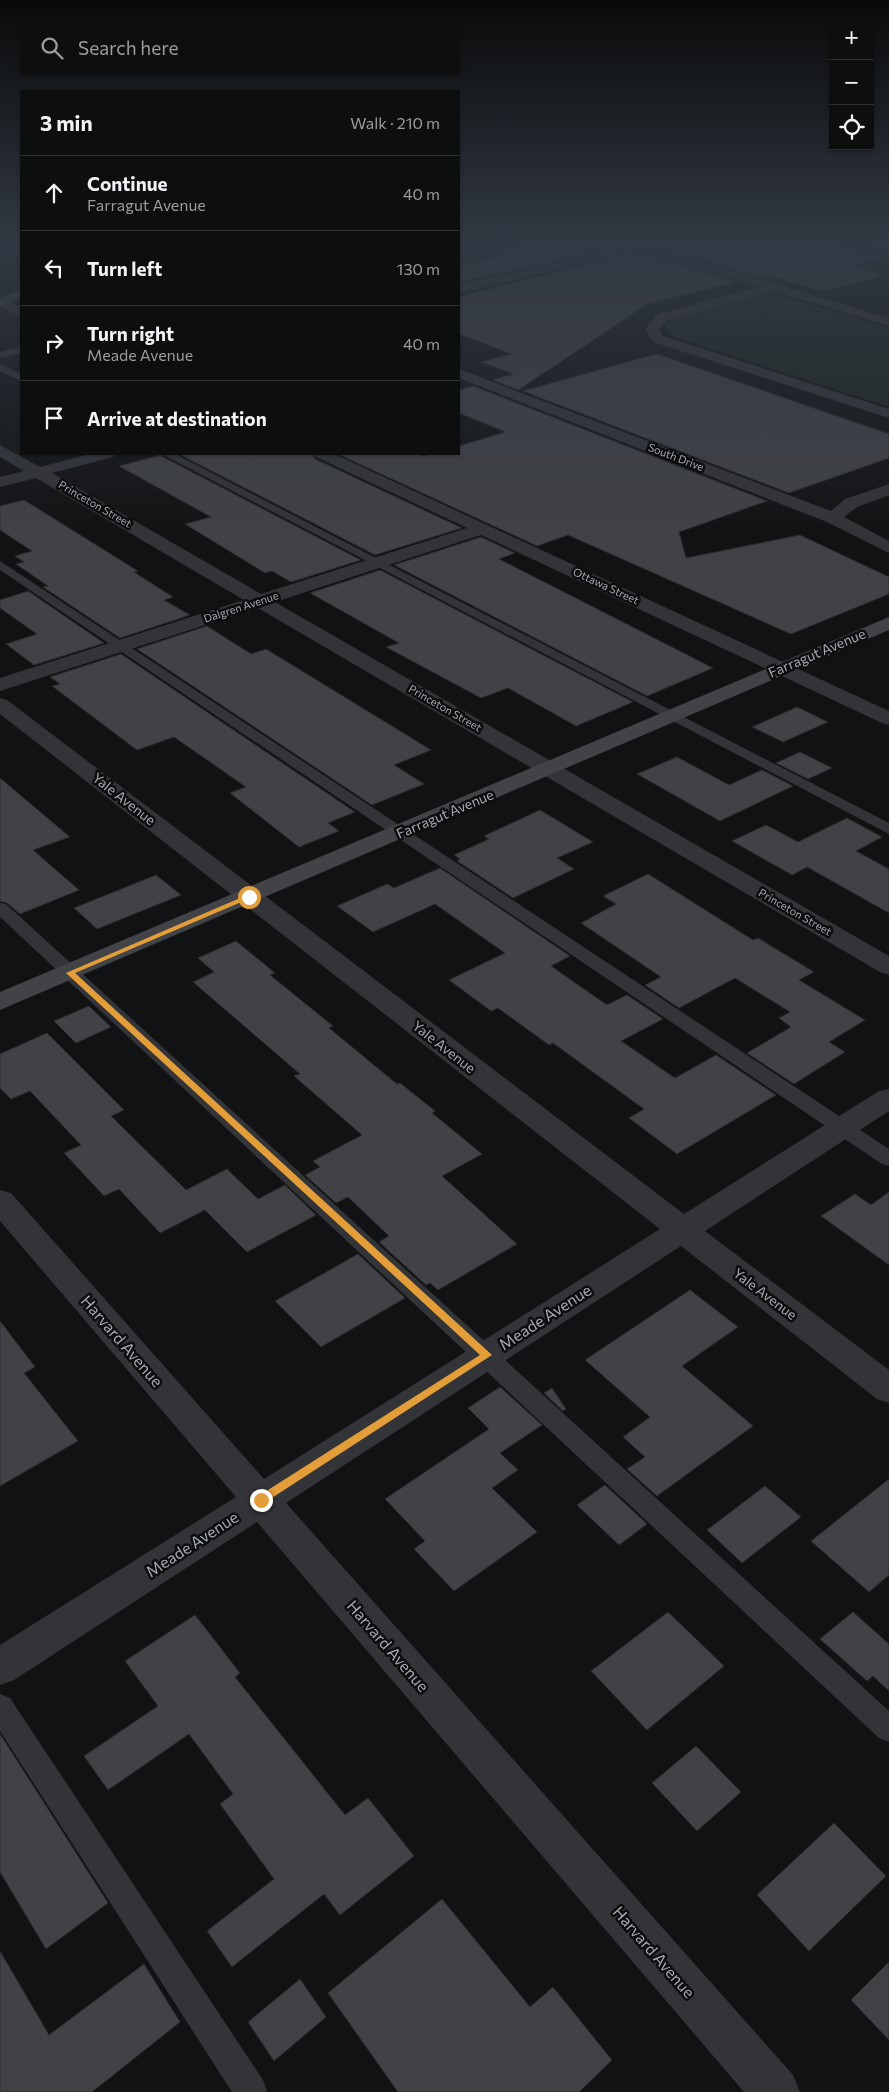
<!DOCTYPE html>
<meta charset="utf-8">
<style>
:root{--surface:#0d0e0e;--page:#1b1c1c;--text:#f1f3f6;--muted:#9a9c9e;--line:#2d2e2e}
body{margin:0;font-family:Commissioner,sans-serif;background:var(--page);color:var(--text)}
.controls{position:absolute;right:15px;top:15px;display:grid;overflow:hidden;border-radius:0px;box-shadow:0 1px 4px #0004}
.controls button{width:45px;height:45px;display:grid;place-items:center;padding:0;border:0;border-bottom:1px solid var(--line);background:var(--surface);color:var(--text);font:25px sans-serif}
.stop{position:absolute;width:15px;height:15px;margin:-11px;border:4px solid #e49e39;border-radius:50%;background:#fff}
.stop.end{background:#e49e39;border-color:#fff;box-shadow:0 1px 5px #0008}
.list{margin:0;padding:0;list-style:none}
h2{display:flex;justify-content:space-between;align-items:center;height:65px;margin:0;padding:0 20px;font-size:21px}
h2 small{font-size:16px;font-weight:400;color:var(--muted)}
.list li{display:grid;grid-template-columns:32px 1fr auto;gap:15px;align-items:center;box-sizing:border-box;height:75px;padding:0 20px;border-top:1px solid var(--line)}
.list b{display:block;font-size:19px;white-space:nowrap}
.list p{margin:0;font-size:16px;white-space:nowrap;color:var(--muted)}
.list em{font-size:16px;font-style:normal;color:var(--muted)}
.icon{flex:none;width:28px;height:28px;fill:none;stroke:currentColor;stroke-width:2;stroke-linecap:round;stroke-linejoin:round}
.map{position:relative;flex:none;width:889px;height:2092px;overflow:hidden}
.search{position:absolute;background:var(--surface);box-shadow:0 1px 4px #0004;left:20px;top:20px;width:440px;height:55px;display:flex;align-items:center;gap:12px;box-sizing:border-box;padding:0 18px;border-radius:0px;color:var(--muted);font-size:19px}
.panel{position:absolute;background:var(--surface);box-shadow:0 1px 4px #0004;left:20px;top:90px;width:440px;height:365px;border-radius:0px}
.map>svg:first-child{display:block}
.green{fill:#1e251e}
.building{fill:#414246;stroke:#2c2c2f}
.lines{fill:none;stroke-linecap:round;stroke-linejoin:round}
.lane{fill:#333438;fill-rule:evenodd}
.street{fill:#333438;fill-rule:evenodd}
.secondary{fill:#414347;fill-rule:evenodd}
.route{fill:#e49e39}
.labels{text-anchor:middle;stroke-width:5;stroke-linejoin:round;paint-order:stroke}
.far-street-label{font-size:11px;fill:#a4a9b2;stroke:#0d0d0e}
.street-label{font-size:14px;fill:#a4a9b2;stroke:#0d0d0e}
.near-street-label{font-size:16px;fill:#a4a9b2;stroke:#0d0d0e}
</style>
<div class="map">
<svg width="889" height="2092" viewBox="0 0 889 2092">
<rect width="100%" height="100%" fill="#111213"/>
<path class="green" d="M759 295 781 296 889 328V407L675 337 665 328 667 322 677 317Z"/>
<g class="building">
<path d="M541 243H636L459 282V266L499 257 490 254Z"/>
<path d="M658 243H825L882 258 852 266 884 275 824 291 767 275 758 277 656 246Z"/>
<path d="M642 254 737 282 649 303 518 390 493 380 514 374 481 362 512 354 459 334V297L625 255Z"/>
<path d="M657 354 889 434V458L789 493 523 391Z"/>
<path d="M473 386 767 501 679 532 686 558 800 535 889 577V594L791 634 568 535 537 546 338 454H418L423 456 431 454H459V446L506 432 459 413V390Z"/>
<path d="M179 454H312L315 459 462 528 375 555Z"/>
<path d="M161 455V456L361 560 291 582 272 571 265 573 185 524 211 517 119 466Z"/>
<path d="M24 500 138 571 134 572 173 597 164 600 190 615 120 638 43 587 48 586 16 564 24 562 15 556 32 551 0 530V506Z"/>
<path d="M481 537 515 553 499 559 713 668 647 696 394 565Z"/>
<path d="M380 570 633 702 576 726 508 688 481 698 386 647 399 643 310 593Z"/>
<path d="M28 591 104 643 34 665 6 644 37 634 0 608V600Z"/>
<path d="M207 626 251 654 266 649 431 750 394 765 424 784 372 805 137 649Z"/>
<path d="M121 654 355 812 328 823 339 831 299 847 230 793 246 787 174 737 137 750 52 686 60 684 50 677Z"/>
<path d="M797 707 828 722 783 742 752 727Z"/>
<path d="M800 752 832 768 808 779 776 763Z"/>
<path d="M677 757 729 785 762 770 793 786 720 821 637 774Z"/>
<path d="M0 778 70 837 33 850 79 890 20 914 7 903 0 901Z"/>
<path d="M540 810 593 842 557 858 574 869 513 898 457 861 460 859 454 855 489 839 484 836Z"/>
<path d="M847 818 882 837 856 851 889 869V913L807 867 792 875 732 841 766 825 798 842Z"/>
<path d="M440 868 570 956 551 966 607 1005 627 995 663 1019 621 1041 675 1078 716 1055 776 1095 677 1154 629 1118 644 1109 553 1043 549 1045 498 1008 491 1011 449 980 505 953 435 904 373 932 337 906 387 884 394 888Z"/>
<path d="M648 874 753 940 758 938 814 972 799 980 865 1020 829 1042 845 1052 794 1084 747 1053 791 1027 779 1018 790 1012 735 978 679 1008 645 985 661 977 581 923 616 904 603 896Z"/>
<path d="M156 875 181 895 97 929 74 908Z"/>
<path d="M236 941 275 973 270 975 333 1026 329 1028 397 1084 400 1083 435 1111 432 1113 482 1154 442 1176 517 1244 438 1290 430 1283 426 1285 379 1242 389 1236 348 1197 336 1203 305 1175 320 1167 313 1161 362 1135 294 1076 300 1074 193 982 214 972 198 958Z"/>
<path d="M89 1006 111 1027 76 1043 54 1021Z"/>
<path d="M47 1033 124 1110 111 1116 186 1190 227 1169 258 1199 285 1185 316 1215 247 1252 205 1210 160 1233 119 1189 104 1196 64 1153 81 1145 30 1091 11 1099 0 1088V1054Z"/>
<path d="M889 1192V1265L821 1216 855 1194 871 1205Z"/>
<path d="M358 1254 405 1298 321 1347 275 1301Z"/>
<path d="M690 1290 738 1327 682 1366 753 1426 657 1496 627 1469 645 1457 623 1437 650 1417 585 1360Z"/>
<path d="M0 1321 35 1367 24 1373 78 1441 0 1486Z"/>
<path d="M500 1387 542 1425 500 1453 518 1470 492 1488 537 1532 454 1591 414 1549 425 1541 385 1499 489 1429 468 1408Z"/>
<path d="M552 1388 566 1409 563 1411 544 1393Z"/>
<path d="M889 1479V1575L869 1592 811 1541Z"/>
<path d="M605 1485 647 1524 619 1545 577 1505Z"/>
<path d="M765 1486 801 1517 742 1563 707 1530Z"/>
<path d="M668 1612 724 1666 647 1730 591 1671Z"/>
<path d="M853 1612 889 1644V1691L873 1676 867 1681 820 1639Z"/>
<path d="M195 1615 240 1673 235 1677 345 1815 368 1798 414 1856 340 1915 324 1894 232 1967 207 1931 274 1879 220 1804 233 1794 189 1734 108 1790 84 1756 158 1706 125 1661Z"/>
<path d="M0 1734 108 1903 46 1949 0 1872Z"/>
<path d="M696 1746 741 1792 697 1831 652 1783Z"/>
<path d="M834 1823 886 1876 809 1951 757 1895Z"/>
<path d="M442 1899 530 2007 553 1987 612 2060 579 2092H398L328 1993Z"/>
<path d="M0 1951 49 2035 144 1964 180 2022 92 2092H0Z"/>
<path d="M889 1962V2040L851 2000Z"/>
<path d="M300 1979 326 2017 274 2061 248 2022Z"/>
</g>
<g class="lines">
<g class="lane">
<path d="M21 243V248L0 256V251Z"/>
<path d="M21 347V353L0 358V352Z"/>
<path d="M0 364 21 374V381L0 371Z"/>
<path d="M162 454H175L889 823V834Z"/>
<path d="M0 561 889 1149V1166L882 1164 0 570Z"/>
<path d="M0 903 6 904 889 1711V1742L879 1738 0 917Z"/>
<path d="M0 1694 10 1698 263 2080 267 2092H232L0 1731Z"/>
</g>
<g class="street">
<path d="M643 243H656L652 247 889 318V326L774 291 668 320 659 329 663 336 889 409V418L653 342 645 329 658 314 761 287 642 252 625 253 459 293V285Z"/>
<path d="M860 243H878L889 245V252L862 245Z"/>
<path d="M0 298 21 307V316L0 307Z"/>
<path d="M459 369 831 511 845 499 889 484V495L857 507 844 517 889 541V553L827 522 459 378Z"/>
<path d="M0 445 40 467 90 454H115L113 457 52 473 261 594 467 528 316 457 314 454H334L889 711V725L882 723 481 535 275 602 889 956V975L880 972 258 608 0 691V678L244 600 36 478 0 487V477L24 471 0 457Z"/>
<path d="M0 698 7 700 684 1214 879 1091 889 1089V1111L705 1231 889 1370V1403L877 1399 681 1246 286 1503 793 2075 800 2092H744L257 1522 14 1680 0 1685V1645L236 1497 0 1221V1190L11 1193 264 1479 660 1229 0 714Z"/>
</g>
<g class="secondary">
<path d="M21 289V298L0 307V298Z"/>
<path d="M889 617V630L0 1010V992Z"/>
</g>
</g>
<linearGradient id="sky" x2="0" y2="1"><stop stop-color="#090a0a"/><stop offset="0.45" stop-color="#323944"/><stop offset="1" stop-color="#323944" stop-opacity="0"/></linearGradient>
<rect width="889" height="536" fill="url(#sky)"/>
<path class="route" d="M247 895 253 897 75 973 492 1355 261 1505 255 1500 257 1497 480 1355 66 973Z"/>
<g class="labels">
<g class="far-street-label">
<text transform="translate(676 457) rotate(21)" y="4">South Drive</text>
<text transform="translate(95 504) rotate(30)" y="4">Princeton Street</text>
<text transform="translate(606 586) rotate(25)" y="4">Ottawa Street</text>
<text transform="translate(241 607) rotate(-18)" y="4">Dalgren Avenue</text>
<text transform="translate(445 708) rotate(30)" y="4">Princeton Street</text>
<text transform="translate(795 912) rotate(30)" y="4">Princeton Street</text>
</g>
<g class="street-label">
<text transform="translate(817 653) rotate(-23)" y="5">Farragut Avenue</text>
<text transform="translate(124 799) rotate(38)" y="5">Yale Avenue</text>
<text transform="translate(445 814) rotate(-23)" y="5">Farragut Avenue</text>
<text transform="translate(444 1047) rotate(38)" y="5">Yale Avenue</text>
<text transform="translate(765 1294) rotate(37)" y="5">Yale Avenue</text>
</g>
<g class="near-street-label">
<text transform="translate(545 1317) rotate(-33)" y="6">Meade Avenue</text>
<text transform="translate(122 1341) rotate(49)" y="6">Harvard Avenue</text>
<text transform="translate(192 1544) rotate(-33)" y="6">Meade Avenue</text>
<text transform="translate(388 1646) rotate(49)" y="6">Harvard Avenue</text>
<text transform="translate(654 1952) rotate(49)" y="6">Harvard Avenue</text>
</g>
</g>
</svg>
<div class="controls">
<button>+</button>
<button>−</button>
<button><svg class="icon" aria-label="locate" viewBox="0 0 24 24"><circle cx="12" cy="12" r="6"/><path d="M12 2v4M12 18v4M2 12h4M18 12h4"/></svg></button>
</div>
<div class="stop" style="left:249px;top:897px"></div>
<div class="stop end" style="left:261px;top:1500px"></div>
<div class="search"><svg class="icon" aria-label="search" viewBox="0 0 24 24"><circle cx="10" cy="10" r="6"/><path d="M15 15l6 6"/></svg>Search here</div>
<section class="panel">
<h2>3 min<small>Walk · 210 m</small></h2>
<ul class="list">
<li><svg class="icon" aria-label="ahead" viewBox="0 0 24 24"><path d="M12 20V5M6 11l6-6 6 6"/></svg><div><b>Continue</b><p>Farragut Avenue</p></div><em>40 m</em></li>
<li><svg class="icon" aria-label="left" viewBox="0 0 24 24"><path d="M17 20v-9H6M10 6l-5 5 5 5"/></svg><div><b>Turn left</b></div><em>130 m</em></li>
<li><svg class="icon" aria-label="right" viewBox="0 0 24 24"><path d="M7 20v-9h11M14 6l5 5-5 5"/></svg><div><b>Turn right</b><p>Meade Avenue</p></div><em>40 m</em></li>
<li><svg class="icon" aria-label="arrive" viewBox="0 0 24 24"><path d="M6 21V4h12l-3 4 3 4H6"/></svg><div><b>Arrive at destination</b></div></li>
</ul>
</section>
</div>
